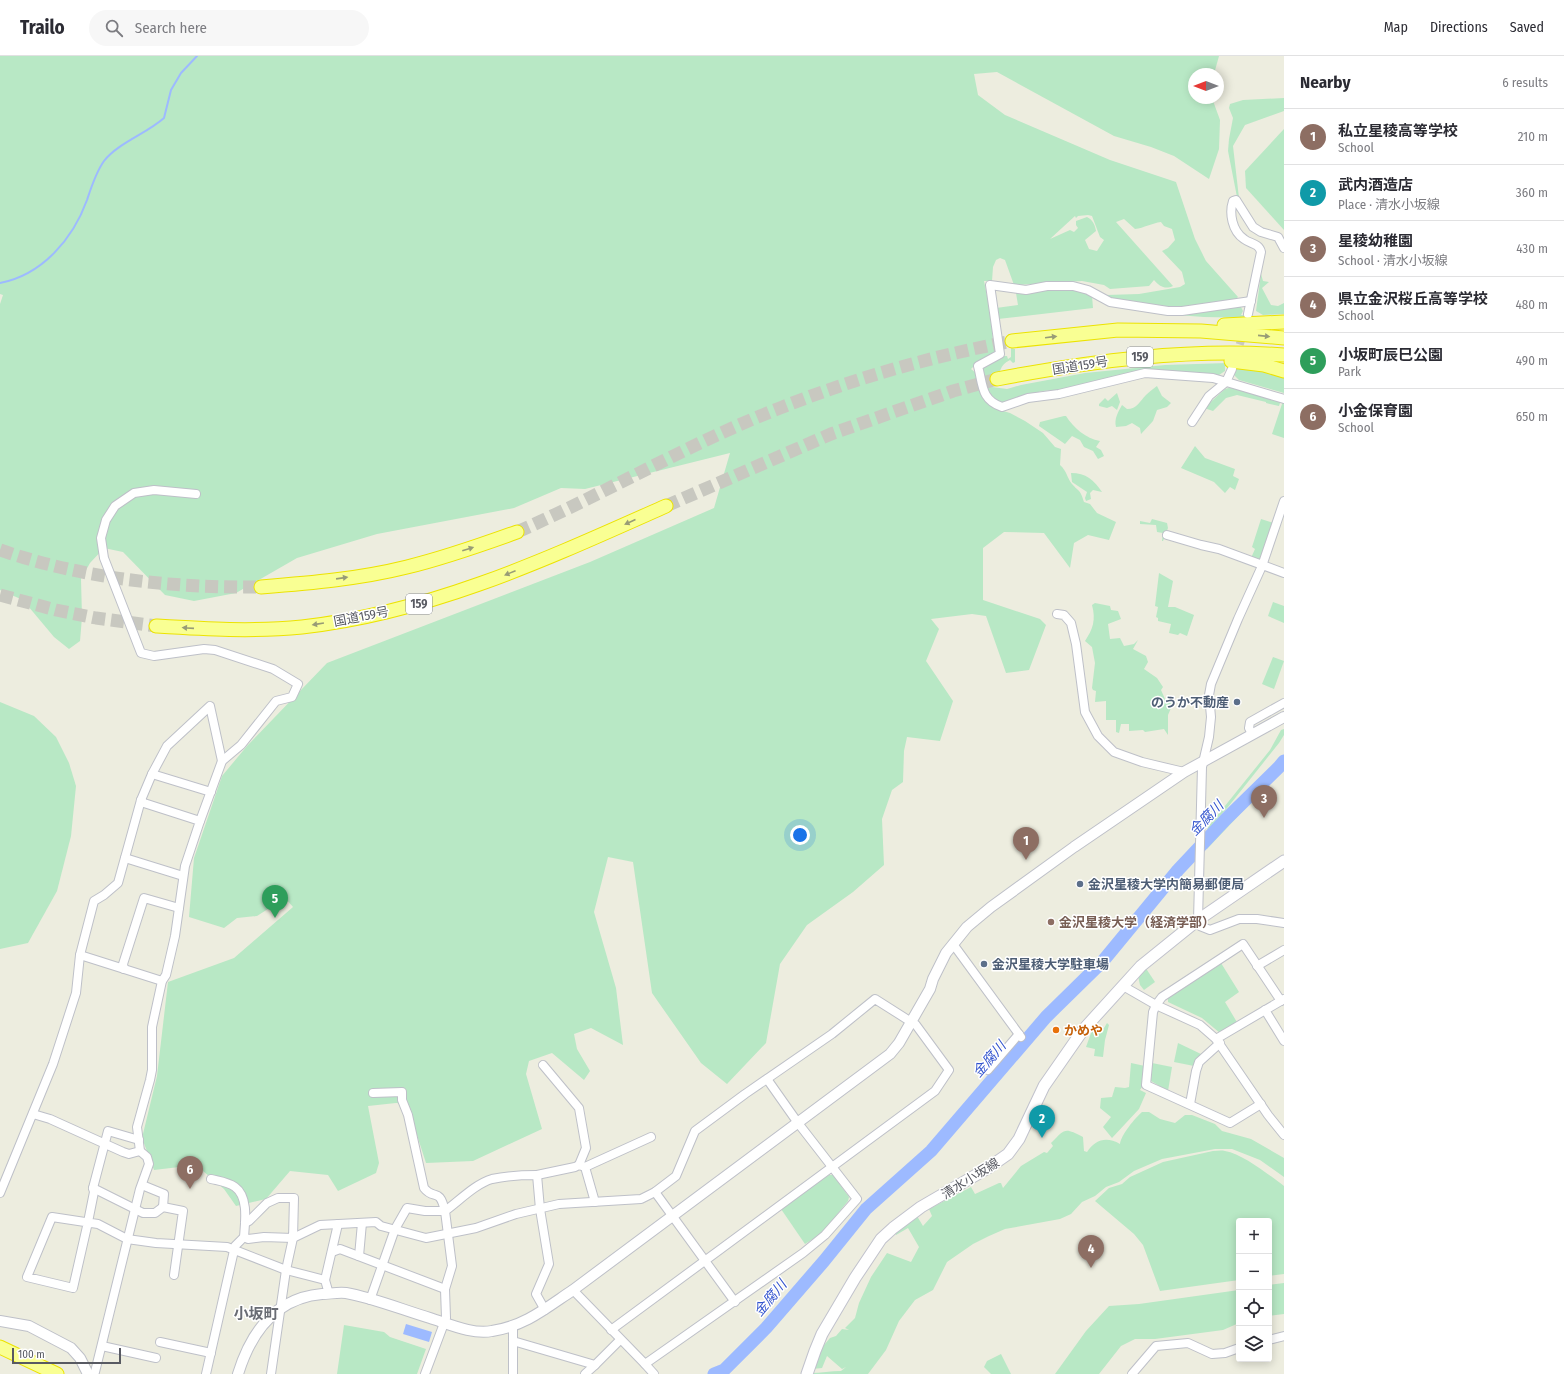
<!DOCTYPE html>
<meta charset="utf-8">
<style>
:root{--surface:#fff;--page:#f7f7f7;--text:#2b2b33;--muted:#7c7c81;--line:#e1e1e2;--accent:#894626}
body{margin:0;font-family:"Fira Sans Condensed","Noto Sans JP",sans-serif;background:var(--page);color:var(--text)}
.controls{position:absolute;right:12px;bottom:12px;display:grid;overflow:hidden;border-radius:4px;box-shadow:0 2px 10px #0003}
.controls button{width:36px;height:36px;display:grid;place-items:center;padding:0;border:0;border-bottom:1px solid var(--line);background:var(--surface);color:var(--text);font:20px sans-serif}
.compass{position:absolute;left:1188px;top:12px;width:36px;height:36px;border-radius:50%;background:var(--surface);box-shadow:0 2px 10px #0003;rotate:270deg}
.scale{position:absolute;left:12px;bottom:10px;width:109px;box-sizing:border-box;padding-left:4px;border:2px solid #585a62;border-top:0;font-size:11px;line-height:14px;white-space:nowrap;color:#585a62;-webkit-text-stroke:3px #fff;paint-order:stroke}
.you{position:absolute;left:800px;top:779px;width:14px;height:14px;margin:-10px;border:3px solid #fff;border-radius:50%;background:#1a73e8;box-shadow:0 0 0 6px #1a73e833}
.badge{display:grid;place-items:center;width:26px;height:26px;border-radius:50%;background:var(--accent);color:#fff;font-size:13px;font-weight:700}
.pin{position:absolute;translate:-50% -33px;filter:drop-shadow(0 1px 2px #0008)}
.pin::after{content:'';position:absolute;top:21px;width:14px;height:12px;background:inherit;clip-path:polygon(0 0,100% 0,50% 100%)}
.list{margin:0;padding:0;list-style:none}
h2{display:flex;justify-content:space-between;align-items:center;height:52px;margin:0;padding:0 16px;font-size:17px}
h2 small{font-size:13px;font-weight:400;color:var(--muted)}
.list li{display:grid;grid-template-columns:26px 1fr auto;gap:12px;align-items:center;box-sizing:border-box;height:56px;padding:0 16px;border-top:1px solid var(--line)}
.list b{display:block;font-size:15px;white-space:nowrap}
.list p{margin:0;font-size:13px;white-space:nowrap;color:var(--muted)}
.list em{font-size:13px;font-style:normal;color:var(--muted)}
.icon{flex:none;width:22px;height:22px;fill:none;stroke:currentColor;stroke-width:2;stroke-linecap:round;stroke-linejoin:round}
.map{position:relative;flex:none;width:1284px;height:1318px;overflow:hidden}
header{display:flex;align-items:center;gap:24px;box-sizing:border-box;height:56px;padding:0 20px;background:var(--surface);border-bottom:1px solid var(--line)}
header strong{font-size:19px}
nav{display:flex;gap:22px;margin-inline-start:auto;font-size:14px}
.search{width:280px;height:36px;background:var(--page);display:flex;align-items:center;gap:10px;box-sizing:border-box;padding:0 14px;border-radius:22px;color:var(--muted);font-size:15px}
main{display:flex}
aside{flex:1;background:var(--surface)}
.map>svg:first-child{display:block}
.green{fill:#b8e8c5;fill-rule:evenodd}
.water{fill:#9dbaff}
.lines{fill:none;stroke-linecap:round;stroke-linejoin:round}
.stream{stroke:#9dbaff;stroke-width:2}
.river{stroke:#9dbaff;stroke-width:13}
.minor-tunnel{stroke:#c8c8c0;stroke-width:8;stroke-dasharray:8 4;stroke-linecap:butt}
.trunk-tunnel{stroke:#c8c8c0;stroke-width:13;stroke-dasharray:13 6;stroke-linecap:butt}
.minor-casing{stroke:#bec0c8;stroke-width:10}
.tertiary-casing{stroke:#bec0c8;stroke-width:12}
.secondary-casing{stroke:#c1c2cc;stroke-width:13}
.trunk-casing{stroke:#ece300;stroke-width:15}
.minor{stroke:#fff;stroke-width:8}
.tertiary{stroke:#fff;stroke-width:10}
.secondary{stroke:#fff;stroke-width:11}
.trunk{stroke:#f9ff93;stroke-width:13}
.oneway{fill:#989c76}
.service-dot{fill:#5c6f8a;stroke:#fff;stroke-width:1.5}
.education-dot{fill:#8d6e63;stroke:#fff;stroke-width:1.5}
.food-dot{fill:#e8710a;stroke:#fff;stroke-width:1.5}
.labels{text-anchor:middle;stroke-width:3;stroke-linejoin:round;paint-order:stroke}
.shield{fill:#fff;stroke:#8a8c91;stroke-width:1}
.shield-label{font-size:12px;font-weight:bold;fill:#585a62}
.street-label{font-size:13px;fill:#585a62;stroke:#fff}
.service-label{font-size:13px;font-weight:bold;fill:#4e5e75;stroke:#fff;text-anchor:start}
.education-label{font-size:13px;font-weight:bold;fill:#785e54;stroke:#fff;text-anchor:start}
.food-label{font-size:13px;font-weight:bold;fill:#c56008;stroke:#fff;text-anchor:start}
.water-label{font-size:14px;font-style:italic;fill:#3455ce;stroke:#fff}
.quarter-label{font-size:15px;font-weight:bold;fill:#696c74;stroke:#fff}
</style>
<header>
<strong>Trailo</strong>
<div class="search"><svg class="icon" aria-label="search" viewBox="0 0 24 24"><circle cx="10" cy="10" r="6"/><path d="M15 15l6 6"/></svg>Search here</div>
<nav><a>Map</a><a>Directions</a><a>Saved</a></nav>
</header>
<main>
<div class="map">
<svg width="1284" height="1318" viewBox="0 0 1284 1318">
<rect width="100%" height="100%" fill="#ededdf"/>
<g class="green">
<path d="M0 0H1219L1214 18H1194V42H1212L1220 64 1219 93 1209 123 1174 100 1151 91 1114 80 997 16 974 18 978 39 1005 59 1110 104 1176 126 1195 183 1206 205 1238 241 1235 244 1180 252 1115 243 1106 239 1139 238 1180 231 1185 228 1182 216 1162 195 1168 192 1175 184 1172 173 1164 170 1161 166C1152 167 1144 172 1135 173L1124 163 1116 166 1173 230C1165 234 1159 230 1154 224L1149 230 1110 233 1104 229 1082 225 1014 229 1005 204 1000 202 996 204 993 211 992 225H984L992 264 993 290 995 296 977 307 971 313 976 317 984 342 993 352 1010 357 1025 365 1043 377 1055 391 1061 393 1060 409C1067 415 1067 422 1072 428 1080 437 1080 433 1084 446L1090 448 1097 457 1116 466 1109 484 1088 479 1074 487 1070 512 1044 477 1004 476 983 492V544L1040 563 1046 569 1029 614 1006 617 986 560 972 558 931 563 939 573 926 605 953 645 940 685 907 681 904 695 903 726 892 734 882 763 884 809 853 836 807 869 780 908 766 987 727 1028 701 1007 652 937 633 806 608 801 594 856 616 932 623 989 591 972 574 978 577 993 590 1015 584 1024 552 997 529 1005 526 1018 542 1073 473 1105 426 1107 407 1048 396 1047 368 1050 379 1107 376 1117 338 1135 328 1119 290 1115 266 1143 236 1150 224 1133 196 1109 154 1114 142 1082 157 1020 168 926 234 902 293 851 285 842 257 860 237 862 224 872 189 861 194 802 222 720 247 690 327 607 590 506 714 452 730 397 585 433 561 432 514 452 377 478 297 502 236 537 194 545 165 539 123 496 104 492 90 507 81 523 82 561 80 585 69 593 54 581 23 544 0 534V248L3 239 0 238ZM1088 159 1092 160 1100 181 1104 184 1097 195 1089 193 1085 184 1096 175C1095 169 1093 164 1087 161L1076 165V169L1078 172 1074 176 1070 174 1050 183 1075 160 1076 162 1078 160Z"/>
<path d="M1284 42V55L1245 69 1233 90 1239 142 1237 141 1228 95 1229 83 1233 62 1229 52 1230 48 1243 44Z"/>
<path d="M1284 73V174L1246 132 1245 115Z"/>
<path d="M1261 218 1263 225 1269 226 1262 232 1271 249 1278 250 1284 247V258L1263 259 1256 255Z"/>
<path d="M1053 232 1077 233 1092 240 1093 252 998 263 996 252 1018 249 1016 237H1023Z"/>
<path d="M1240 249 1243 255 1241 259 1256 260 1255 262 1204 261 1177 259Z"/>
<path d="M1011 292 1015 293V306L1013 307 1010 304C1004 307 1002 310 1000 315 993 318 990 320 989 328L992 331 1007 333 1021 329 1085 317 1165 309 1227 307 1284 318V337L1239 324 1234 319 1236 312 1225 310V315L1219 319 1145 313 1056 335 1055 334 1042 335 1027 339 1001 349 989 340 983 312 1002 300H1007L1008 303 1011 301Z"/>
<path d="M1157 330 1162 340 1171 347 1167 351 1157 354 1153 365 1141 378 1140 372 1132 367 1126 370 1116 371C1114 363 1118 356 1122 349L1127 353C1137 353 1140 345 1146 339 1149 336 1153 333 1157 330Z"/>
<path d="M1232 331 1281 344 1279 350 1266 347V346L1237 339 1226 342 1213 355 1204 352 1225 333Z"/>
<path d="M1117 337 1120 346 1117 354 1112 350 1107 352 1099 350V348L1105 342 1108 345Z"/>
<path d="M1283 345H1284V382L1272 378Z"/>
<path d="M1064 360H1066C1073 371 1086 383 1100 385L1096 391 1101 394 1104 400 1098 403 1093 395 1084 391 1080 384 1072 380 1065 388 1039 370 1040 366Z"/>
<path d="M1195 390 1205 402 1235 413 1233 420 1239 423 1235 434 1230 431 1225 437 1214 426 1181 412Z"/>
<path d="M1071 417C1086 417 1094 424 1102 436L1093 434 1090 437 1091 443 1086 445 1085 442 1087 436 1072 426Z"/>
<path d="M1152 463 1167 467 1168 472 1163 485H1162L1163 477 1157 476 1156 469 1140 468V465L1150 467Z"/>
<path d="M1261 463 1274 467 1261 504 1251 502 1255 493 1252 491Z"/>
<path d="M1159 517 1173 525 1168 551H1175L1194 559 1187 580 1180 577 1178 579 1169 577 1171 568 1158 565V562L1156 561 1158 551 1155 550Z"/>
<path d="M1273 546 1284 550V567L1268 560Z"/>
<path d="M1095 547 1110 550 1111 554 1118 555 1121 563 1108 568 1110 583 1120 582 1124 590 1134 588 1138 584 1133 593 1146 600 1148 606 1144 613 1157 622 1163 631 1161 634 1165 643 1174 645 1168 659V679L1164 673 1145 676 1143 674 1129 675V668H1121L1119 677 1116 676V664H1106V645L1095 646 1096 635 1093 634 1092 632 1095 607 1092 591 1085 585C1093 573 1096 564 1092 549Z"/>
<path d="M1273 601 1284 605 1274 633 1262 628Z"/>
<path d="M0 646 34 660 56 681 69 707 76 730 71 780 57 835 28 887 0 893Z"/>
<path d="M1284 673V679L1279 687 1228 751 1207 774 1208 771 1270 694 1281 674Z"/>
<path d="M1284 707V711L1278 718 1207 793V791Z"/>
<path d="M1221 907 1239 936 1225 946 1238 968 1220 977 1202 962 1168 946V941Z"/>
<path d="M1145 911 1155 926 1144 934 1140 929 1138 920Z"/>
<path d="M1107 967 1109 969 1105 984 1103 1001 1094 1000 1095 993 1086 991 1091 977 1096 970 1101 972H1104Z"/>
<path d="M1178 987 1201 998 1194 1010 1174 1006Z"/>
<path d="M1131 1007 1145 1010 1143 1029 1140 1034 1146 1037 1139 1053 1112 1082 1103 1071 1111 1061 1100 1052 1101 1042 1112 1041 1115 1031 1125 1032 1129 1031Z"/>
<path d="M1152 1007 1172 1011 1168 1035 1151 1025Z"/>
<path d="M1142 1056H1149L1160 1063 1175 1067 1185 1059H1192L1215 1068 1222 1075 1251 1083 1284 1102V1121L1260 1104 1232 1093H1215L1162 1103 1134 1115 1119 1126 1106 1131 1095 1140 1082 1146 1071 1158 1060 1163 1005 1173 989 1180 973 1188 947 1206 933 1234 915 1244 899 1265 886 1294 868 1318H810V1317C821 1317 831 1315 841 1315L846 1311 842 1313 827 1300 822 1312 812 1313 819 1295 830 1282 836 1280 842 1273 849 1274 845 1272 855 1262 859 1247 871 1221 887 1197 911 1206 919 1191 908 1172 896 1179 895 1177 897 1175 917 1160 923 1170 932 1160 929 1153 971 1131 975 1138 999 1127H1001L1003 1132 1021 1110 1044 1096 1047 1097 1053 1090 1051 1087C1065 1073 1064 1071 1083 1081L1084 1095 1087 1096C1095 1084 1106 1080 1120 1088 1121 1079 1135 1062 1142 1056Z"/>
<path d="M1213 1095C1217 1095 1221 1094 1225 1095 1243 1098 1269 1119 1284 1130V1218L1269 1220V1165H1239V1224L1160 1235 1143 1189 1134 1178 1095 1145 1109 1132 1122 1128 1130 1121 1163 1106Z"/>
<path d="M829 1119H833L849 1141 848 1145 821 1178 805 1188 781 1153Z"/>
<path d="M1284 1227V1258L1269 1260V1229Z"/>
<path d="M1239 1234V1267L1223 1274 1155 1283H1135L1121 1290 1099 1318H1055L1086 1275 1109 1250 1139 1248Z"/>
<path d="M344 1269 384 1276 390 1281 426 1293 417 1318H337Z"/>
<path d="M1001 1298 1011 1318H991L984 1311 987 1305Z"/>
</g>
<path class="water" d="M406 1268 432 1276 429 1286 403 1278Z"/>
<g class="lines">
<path class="stream" d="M0 227C42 219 73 183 87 144 91 132 96 116 104 105 118 87 146 78 164 62L171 34 181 17 197 0"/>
<path class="river" d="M714 1318 724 1314 766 1272 824 1205 866 1153 931 1095 1046 961 1103 905 1178 814 1225 764 1279 711 1284 705"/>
<path class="minor-tunnel" d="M1236 300 1244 275"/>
<g class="trunk-tunnel">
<path d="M666 450 831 378 953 335 997 323"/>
<path d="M517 476C606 437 690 387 780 352 855 322 933 300 1012 285"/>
<path d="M0 494C84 523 173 532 261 531"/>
<path d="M0 539 56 554 96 562 156 570"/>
</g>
<g class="minor-casing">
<g id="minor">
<path d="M1251 245 1182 255H1168L1110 246 1088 234 1073 230H1047L1026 234 990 229 1000 298 978 310C983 329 981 344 1002 351L1028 342 1059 338 1145 317 1213 322 1284 343"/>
<path d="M1248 258 1261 196C1259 187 1250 188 1244 183 1232 175 1229 157 1233 145L1236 144 1253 171 1261 176 1278 181 1284 192"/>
<path d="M1192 366 1209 340 1226 326 1232 313"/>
<path d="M196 438 154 434 134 437 115 450 106 464 101 482 104 502 141 597 154 600 204 593 215 594 273 613 298 628 292 641 276 645 241 689 222 705 200 765"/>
<path d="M1284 445 1262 510 1238 563 1211 628 1209 639 1211 661 1209 681 1202 711 1198 864 1200 870 1210 874 1239 863H1257L1284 867"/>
<path d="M1167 479 1201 489 1219 493 1284 517"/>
<path d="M1057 558 1064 559 1071 567 1076 588 1085 656 1098 680 1114 696 1142 706 1184 716"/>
<path d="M1252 678 1249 672 1250 666 1284 647"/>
<path d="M152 718 211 736"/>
<path d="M125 802 183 820"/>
<path d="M953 888 1021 981"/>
<path d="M80 899 162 925"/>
<path d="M1257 910 1284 894"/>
<path d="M124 913 123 908 144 842 179 852"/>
<path d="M1123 930 1156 949 1200 969 1216 983 1268 1059 1284 1079"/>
<path d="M1265 954 1284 985"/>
<path d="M1216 983 1284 943"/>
<path d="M543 1009 579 1052 586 1092 579 1109"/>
<path d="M988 1014 1019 978"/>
<path d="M1190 1048 1196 1015 1199 1006 1220 987"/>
<path d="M1261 1048 1230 1067 1146 1029 1153 956 1156 949 1162 941 1243 888 1281 945"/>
<path d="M33 1058 50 1063 123 1096 129 1098 140 1095"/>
<path d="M139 1084 108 1075 93 1132 94 1136 88 1166 73 1232 27 1221 52 1161 98 1168 127 1183 156 1187 227 1191 286 1214 325 1224 329 1238"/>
<path d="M585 1111 651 1081"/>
<path d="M537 1119 575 1111 579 1109 585 1111 595 1146"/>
<path d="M142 1129 164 1138 163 1151"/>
<path d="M93 1132 143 1157H155L163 1151 183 1155 174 1219"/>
<path d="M655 1136 735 1246"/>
<path d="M0 1137 53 1008 76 937 80 899 94 845 104 839 118 827 141 744 152 718 167 690 210 650 222 705"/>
<path d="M244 1181 248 1183 264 1181 293 1182 294 1142H278L267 1147 249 1165 245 1167"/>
<path d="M332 1196 340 1193 445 1233"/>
<path d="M359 1200 362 1167"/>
<path d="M325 1224 338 1168"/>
<path d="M573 1234 645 1308 803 1197 825 1179 857 1143 798 1067 767 1023"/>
<path d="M370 1244 395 1173 407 1152 425 1155H445C439 1130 434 1145 424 1132L408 1059 402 1044V1036L373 1037"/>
<path d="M513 1269V1318"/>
<path d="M1269 1284 1284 1280"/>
<path d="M513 1285 595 1309 620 1284"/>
<path d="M160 1286 211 1297"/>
<path d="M102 1290 156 1302"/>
<path d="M645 1308 654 1318"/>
<path d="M93 1318 95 1316 140 1133 149 1108 147 1101 140 1095 137 1071 150 1024 152 1014V971L162 925 166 919 175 880 185 810 200 765 144 747 141 744"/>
<path d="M206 1318 235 1190 244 1181C245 1167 249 1141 235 1131 228 1126 219 1125 211 1123"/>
<path d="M271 1318 286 1214 293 1182 320 1169 376 1166 381 1170 426 1182 476 1172 516 1158 559 1148 641 1143 655 1136 676 1120 695 1075 745 1038 832 978 875 943 916 969 949 1014 935 1035 611 1274"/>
<path d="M425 1318 446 1262 445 1233 452 1210 445 1155C459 1145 475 1128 492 1123 506 1120 522 1119 537 1119L540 1153 549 1208 536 1238 545 1254"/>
<path d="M585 1318 595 1309"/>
<path d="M1132 1318 1156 1290 1188 1287 1212 1298 1225 1297 1239 1292"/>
</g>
</g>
<g class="tertiary-casing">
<g id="tertiary">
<path d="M0 1265 29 1270 71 1292 80 1302 88 1318"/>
<path d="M238 1318C251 1276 275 1242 322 1238 329 1238 338 1236 346 1237 374 1242 403 1254 430 1262 449 1268 473 1279 492 1275 525 1270 546 1252 573 1234L890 998 899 987 930 933 933 923 946 897 967 871 991 851 1074 791 1184 716 1284 661"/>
</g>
</g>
<g class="secondary-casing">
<path id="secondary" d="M807 1318 815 1295 822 1278 855 1222 881 1183 893 1172 921 1151 988 1112 1008 1098 1019 1083 1044 1030 1083 974 1141 910 1198 864 1284 805"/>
</g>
<g class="trunk-casing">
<g id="trunk">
<path d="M1224 269 1284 266"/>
<path d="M1012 285 1118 274 1201 275 1284 282"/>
<path d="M1231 305 1264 309 1284 315"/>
<path d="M997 323C1092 305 1187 292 1284 299"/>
<path d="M261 531C310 527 359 523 407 511 444 502 481 489 517 476"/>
<path d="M156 570C205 573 253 576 302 571 431 557 549 502 666 450"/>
<path d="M0 1291 57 1318"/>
</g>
</g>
<use href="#minor" class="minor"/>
<use href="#tertiary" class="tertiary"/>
<use href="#secondary" class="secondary"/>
<use href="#trunk" class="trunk"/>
</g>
<defs><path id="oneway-solid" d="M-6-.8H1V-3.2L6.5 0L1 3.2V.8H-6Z"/></defs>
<g class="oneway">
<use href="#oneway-solid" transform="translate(1264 280) rotate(6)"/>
<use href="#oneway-solid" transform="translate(1051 281) rotate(-7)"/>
<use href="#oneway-solid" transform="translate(630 466) rotate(156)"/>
<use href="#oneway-solid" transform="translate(468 493) rotate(-17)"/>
<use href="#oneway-solid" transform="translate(510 517) rotate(158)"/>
<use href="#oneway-solid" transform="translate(342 522) rotate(-8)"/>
<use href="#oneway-solid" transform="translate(318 568) rotate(171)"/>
<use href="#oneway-solid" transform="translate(188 572) rotate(-176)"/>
</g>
<g class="service-dot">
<circle cx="1237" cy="646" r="4"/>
<circle cx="1080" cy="828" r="4"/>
<circle cx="984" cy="908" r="4"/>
</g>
<circle class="education-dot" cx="1051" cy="866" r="4"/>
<circle class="food-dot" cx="1056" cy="974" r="4"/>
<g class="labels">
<g class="shield">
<rect x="1127" y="291" width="26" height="20" rx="3"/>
<rect x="406" y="538" width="26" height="20" rx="3"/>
</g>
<g class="shield-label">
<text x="1140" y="305">159</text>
<text x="419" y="552">159</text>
</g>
<g class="street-label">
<text transform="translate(1080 309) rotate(-9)" y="5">国道159号</text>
<text transform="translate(361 560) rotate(-11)" y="5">国道159号</text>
<text transform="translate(970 1122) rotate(-32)" y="5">清水小坂線</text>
</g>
<g class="service-label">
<text x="1229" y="651" text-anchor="end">のうか不動産</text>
<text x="1088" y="833">金沢星稜大学内簡易郵便局</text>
<text x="992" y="913">金沢星稜大学駐車場</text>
</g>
<g class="education-label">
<text x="1059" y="871">金沢星稜大学（経済学部）</text>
</g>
<g class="food-label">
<text x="1064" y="979">かめや</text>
</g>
<g class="water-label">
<text transform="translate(1206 762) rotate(-46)" y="5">金腐川</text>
<text transform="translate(989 1003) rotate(-49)" y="5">金腐川</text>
<text transform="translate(770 1242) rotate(-50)" y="5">金腐川</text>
</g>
<g class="quarter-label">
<text x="256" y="1263">小坂町</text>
</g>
</g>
</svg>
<div class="controls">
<button>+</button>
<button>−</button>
<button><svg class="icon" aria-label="locate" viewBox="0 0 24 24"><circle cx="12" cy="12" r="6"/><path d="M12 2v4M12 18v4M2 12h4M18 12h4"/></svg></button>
<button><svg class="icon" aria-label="layers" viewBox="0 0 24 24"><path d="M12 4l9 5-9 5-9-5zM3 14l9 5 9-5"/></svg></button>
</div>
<svg class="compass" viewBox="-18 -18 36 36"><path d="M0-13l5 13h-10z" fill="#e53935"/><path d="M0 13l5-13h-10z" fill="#7c7c81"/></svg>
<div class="scale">100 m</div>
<div class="you"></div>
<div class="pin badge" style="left:1026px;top:804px;background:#8d6e63">1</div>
<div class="pin badge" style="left:1042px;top:1082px;background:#0f9aa8">2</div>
<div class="pin badge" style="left:1264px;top:762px;background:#8d6e63">3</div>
<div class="pin badge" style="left:1091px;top:1212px;background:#8d6e63">4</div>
<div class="pin badge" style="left:275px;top:862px;background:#2e9e5b">5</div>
<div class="pin badge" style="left:190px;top:1133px;background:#8d6e63">6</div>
</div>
<aside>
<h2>Nearby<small>6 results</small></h2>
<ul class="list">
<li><span class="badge" style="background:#8d6e63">1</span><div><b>私立星稜高等学校</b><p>School</p></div><em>210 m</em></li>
<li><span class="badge" style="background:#0f9aa8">2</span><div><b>武内酒造店</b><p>Place · 清水小坂線</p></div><em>360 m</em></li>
<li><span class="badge" style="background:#8d6e63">3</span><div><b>星稜幼稚園</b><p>School · 清水小坂線</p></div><em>430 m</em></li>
<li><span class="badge" style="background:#8d6e63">4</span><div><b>県立金沢桜丘高等学校</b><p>School</p></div><em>480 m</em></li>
<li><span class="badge" style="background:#2e9e5b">5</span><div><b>小坂町辰巳公園</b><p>Park</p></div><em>490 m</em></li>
<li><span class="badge" style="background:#8d6e63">6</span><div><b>小金保育園</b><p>School</p></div><em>650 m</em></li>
</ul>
</aside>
</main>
